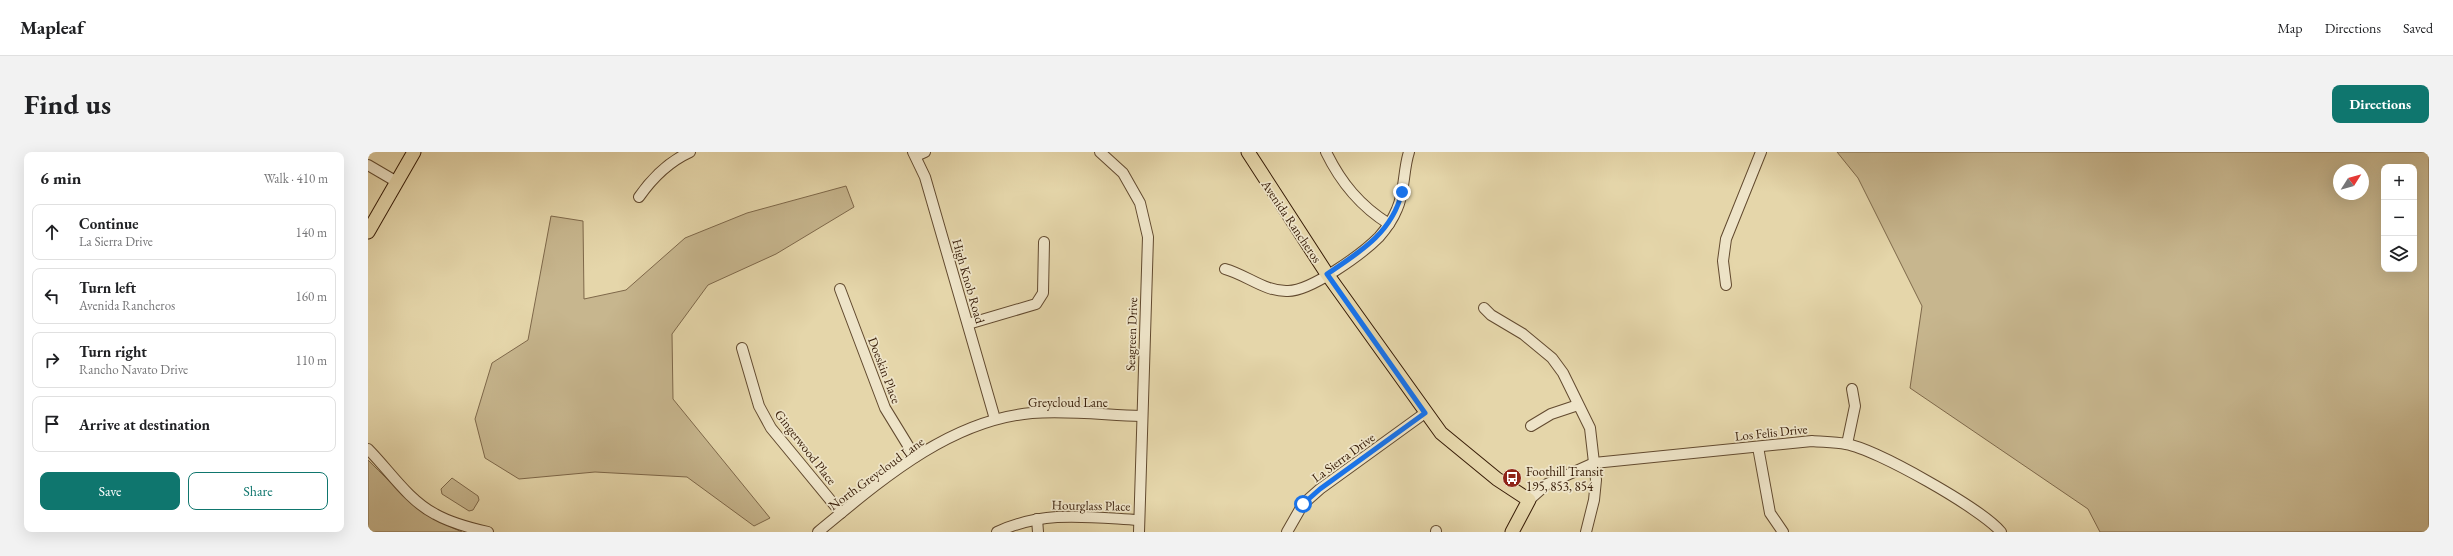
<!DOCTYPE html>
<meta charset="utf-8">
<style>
:root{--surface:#fff;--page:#f2f2f2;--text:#202124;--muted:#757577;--line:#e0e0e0;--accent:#0f766e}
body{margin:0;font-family:"EB Garamond",serif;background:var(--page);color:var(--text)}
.controls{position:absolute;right:12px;top:12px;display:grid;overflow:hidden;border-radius:8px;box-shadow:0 4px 16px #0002}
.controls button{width:36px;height:36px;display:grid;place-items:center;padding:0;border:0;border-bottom:1px solid var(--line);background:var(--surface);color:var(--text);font:20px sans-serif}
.compass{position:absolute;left:1965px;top:12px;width:36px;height:36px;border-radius:50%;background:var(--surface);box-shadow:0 4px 16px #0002;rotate:53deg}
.stop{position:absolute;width:12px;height:12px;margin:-9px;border:3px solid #1a73e8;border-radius:50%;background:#fff}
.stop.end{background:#1a73e8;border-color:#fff;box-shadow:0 1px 4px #0008}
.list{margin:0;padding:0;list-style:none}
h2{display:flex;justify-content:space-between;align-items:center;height:52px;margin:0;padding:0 16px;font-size:17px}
h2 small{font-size:13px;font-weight:400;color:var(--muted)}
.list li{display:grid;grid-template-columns:26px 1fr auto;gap:12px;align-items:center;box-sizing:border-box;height:56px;margin:0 8px 8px;padding:0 8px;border:1px solid var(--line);border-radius:8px}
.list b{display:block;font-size:15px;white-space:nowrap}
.list p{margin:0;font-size:13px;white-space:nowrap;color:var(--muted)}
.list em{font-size:13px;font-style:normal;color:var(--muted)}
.actions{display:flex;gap:8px;padding:12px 16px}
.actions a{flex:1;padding:9px 0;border:1px solid var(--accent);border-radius:8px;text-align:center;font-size:14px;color:var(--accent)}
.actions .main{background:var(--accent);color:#fff}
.icon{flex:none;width:22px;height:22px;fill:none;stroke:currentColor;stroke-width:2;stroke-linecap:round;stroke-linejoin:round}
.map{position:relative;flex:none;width:2061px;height:380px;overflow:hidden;border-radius:8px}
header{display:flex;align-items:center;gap:24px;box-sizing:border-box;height:56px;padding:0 20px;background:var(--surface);border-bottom:1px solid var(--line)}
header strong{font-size:19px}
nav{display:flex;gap:22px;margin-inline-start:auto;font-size:14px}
.intro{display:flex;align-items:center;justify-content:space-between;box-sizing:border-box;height:96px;padding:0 24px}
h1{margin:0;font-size:28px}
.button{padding:10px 18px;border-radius:8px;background:var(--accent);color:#fff;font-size:14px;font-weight:700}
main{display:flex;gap:24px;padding:0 24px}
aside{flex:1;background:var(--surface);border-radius:8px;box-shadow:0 4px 16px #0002}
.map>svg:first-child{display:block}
.green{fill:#c7b68e;stroke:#7e684a;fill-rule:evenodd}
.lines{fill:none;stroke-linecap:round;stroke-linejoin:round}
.minor-casing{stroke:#624a2f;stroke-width:12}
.major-casing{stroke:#361b06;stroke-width:15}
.minor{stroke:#eee4c8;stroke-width:10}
.major{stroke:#e5d6aa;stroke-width:13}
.route{stroke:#1a73e8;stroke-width:5}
.labels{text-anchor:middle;stroke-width:3.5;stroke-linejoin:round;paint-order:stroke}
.street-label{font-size:13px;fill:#361b06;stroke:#eee4c8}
.poi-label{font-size:13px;fill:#361b06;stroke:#eee4c8;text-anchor:start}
</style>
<header>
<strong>Mapleaf</strong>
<nav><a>Map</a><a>Directions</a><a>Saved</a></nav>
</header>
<div class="intro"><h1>Find us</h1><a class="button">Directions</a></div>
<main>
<aside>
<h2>6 min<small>Walk · 410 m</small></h2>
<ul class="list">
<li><svg class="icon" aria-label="ahead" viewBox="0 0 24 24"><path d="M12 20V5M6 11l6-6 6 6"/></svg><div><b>Continue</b><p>La Sierra Drive</p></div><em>140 m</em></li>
<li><svg class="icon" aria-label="left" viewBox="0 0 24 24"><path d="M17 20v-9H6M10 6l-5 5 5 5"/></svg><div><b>Turn left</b><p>Avenida Rancheros</p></div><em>160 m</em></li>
<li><svg class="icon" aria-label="right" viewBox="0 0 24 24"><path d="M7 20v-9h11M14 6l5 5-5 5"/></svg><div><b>Turn right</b><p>Rancho Navato Drive</p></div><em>110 m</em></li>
<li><svg class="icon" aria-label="arrive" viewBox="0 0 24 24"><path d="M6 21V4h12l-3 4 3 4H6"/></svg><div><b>Arrive at destination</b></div></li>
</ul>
<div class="actions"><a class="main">Save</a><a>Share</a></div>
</aside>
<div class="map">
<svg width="2061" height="380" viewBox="0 0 2061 380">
<rect width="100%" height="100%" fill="#e5d6aa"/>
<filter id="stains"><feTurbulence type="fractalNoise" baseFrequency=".005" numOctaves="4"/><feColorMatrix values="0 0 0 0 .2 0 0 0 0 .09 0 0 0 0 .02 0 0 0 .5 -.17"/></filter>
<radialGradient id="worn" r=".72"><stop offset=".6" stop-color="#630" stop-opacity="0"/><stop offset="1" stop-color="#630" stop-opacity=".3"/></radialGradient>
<g class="green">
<path d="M1469 0H2061V380H1732L1720 357 1542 236 1554 154 1490 26ZM2016 15H2046V117H2016ZM1971 18H1995V42H1971Z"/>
<path d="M478 34 486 55 408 102 340 133 304 182 305 247 402 366 386 374 319 325 227 320 151 327 117 306 107 267 124 211 160 188 183 64 215 69 216 147 258 138 317 86 379 61Z"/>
<path d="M0 308C29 337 55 364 94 380H0Z"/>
<path d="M84 326 110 344 111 348 105 358 101 359 74 342 73 337Z"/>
</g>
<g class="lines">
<g class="minor-casing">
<g id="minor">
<path d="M545 0 557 25 627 267"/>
<path d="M732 0 755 21 772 51 780 85 771 380"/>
<path d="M958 0C973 31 992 54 1021 72"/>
<path d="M548 4 557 0"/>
<path d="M0 13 29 30"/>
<path d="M271 45C285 25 300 10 322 0"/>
<path d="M857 117C879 123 897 140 920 139 943 139 994 102 1011 85 1018 77 1025 67 1029 57 1037 40 1035 18 1041 0"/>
<path d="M1358 133 1355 109 1358 87 1393 0"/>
<path d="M472 137 517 256 547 305"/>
<path d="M1116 156 1123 163 1155 182 1184 206 1195 221 1222 276 1228 328 1226 348 1218 380"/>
<path d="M600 172 668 152 675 141 676 90"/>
<path d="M374 196 391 254 403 276 473 361"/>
<path d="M1163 274 1183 262 1210 253"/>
<path d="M1479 292 1487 254 1484 237"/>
<path d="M1390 295 1402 361 1415 380"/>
<path d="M0 297C21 318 40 348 67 362 83 371 102 376 120 380"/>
<path d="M1161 348 1179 332 1226 311 1444 289C1455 290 1467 290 1478 292 1508 297 1614 357 1633 380"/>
<path d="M669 367 670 380"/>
<path d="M1068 379V380"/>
<path d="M450 380C512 329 581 268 664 261 699 258 738 263 773 264"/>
<path d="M629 380C677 358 719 365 770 368"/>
<path d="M919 380 935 352 952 337 1057 261"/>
</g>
</g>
<g class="major-casing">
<g id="major">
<path d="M880 0 959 122 1073 281 1129 327 1161 348 1144 380"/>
<path d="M0 80 46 0"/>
</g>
</g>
<use href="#minor" class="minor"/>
<use href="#major" class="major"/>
</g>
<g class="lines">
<path class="route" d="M935 352 952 337 1057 261 959 122C992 100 1024 81 1034 40"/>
</g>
<defs>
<g id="bus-disc" transform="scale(1)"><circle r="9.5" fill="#8f2418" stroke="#eee4c8"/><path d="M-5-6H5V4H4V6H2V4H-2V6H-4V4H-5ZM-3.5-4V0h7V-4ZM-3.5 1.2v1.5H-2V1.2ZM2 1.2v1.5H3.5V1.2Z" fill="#fff"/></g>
</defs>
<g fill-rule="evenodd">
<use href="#bus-disc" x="1144" y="326"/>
</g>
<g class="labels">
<g class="street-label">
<text transform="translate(924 69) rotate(56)" y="5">Avenida Rancheros</text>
<text transform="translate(601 129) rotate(74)" y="5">High Knob Road</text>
<text transform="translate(763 182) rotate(-88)" y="5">Seagreen Drive</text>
<text transform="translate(517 218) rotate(69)" y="5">Doeskin Place</text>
<text x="700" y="255">Greycloud Lane</text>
<text transform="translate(1403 280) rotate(-6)" y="5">Los Felis Drive</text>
<text transform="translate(438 295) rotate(52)" y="5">Gingerwood Place</text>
<text transform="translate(975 305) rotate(-36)" y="5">La Sierra Drive</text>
<text transform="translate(508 321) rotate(-36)" y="5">North Greycloud Lane</text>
<text transform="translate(723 353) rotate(1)" y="5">Hourglass Place</text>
</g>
<g class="poi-label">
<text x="1158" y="324">Foothill Transit<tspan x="1158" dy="15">195, 853, 854</tspan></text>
</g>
</g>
<rect width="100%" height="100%" filter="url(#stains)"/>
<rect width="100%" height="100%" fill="url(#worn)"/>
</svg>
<div class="controls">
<button>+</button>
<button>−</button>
<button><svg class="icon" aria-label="layers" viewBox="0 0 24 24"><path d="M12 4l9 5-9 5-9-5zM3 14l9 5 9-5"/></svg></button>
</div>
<svg class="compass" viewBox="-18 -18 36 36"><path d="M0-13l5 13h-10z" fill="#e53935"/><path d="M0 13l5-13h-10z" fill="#757577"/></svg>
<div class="stop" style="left:935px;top:352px"></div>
<div class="stop end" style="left:1034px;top:40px"></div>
</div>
</main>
